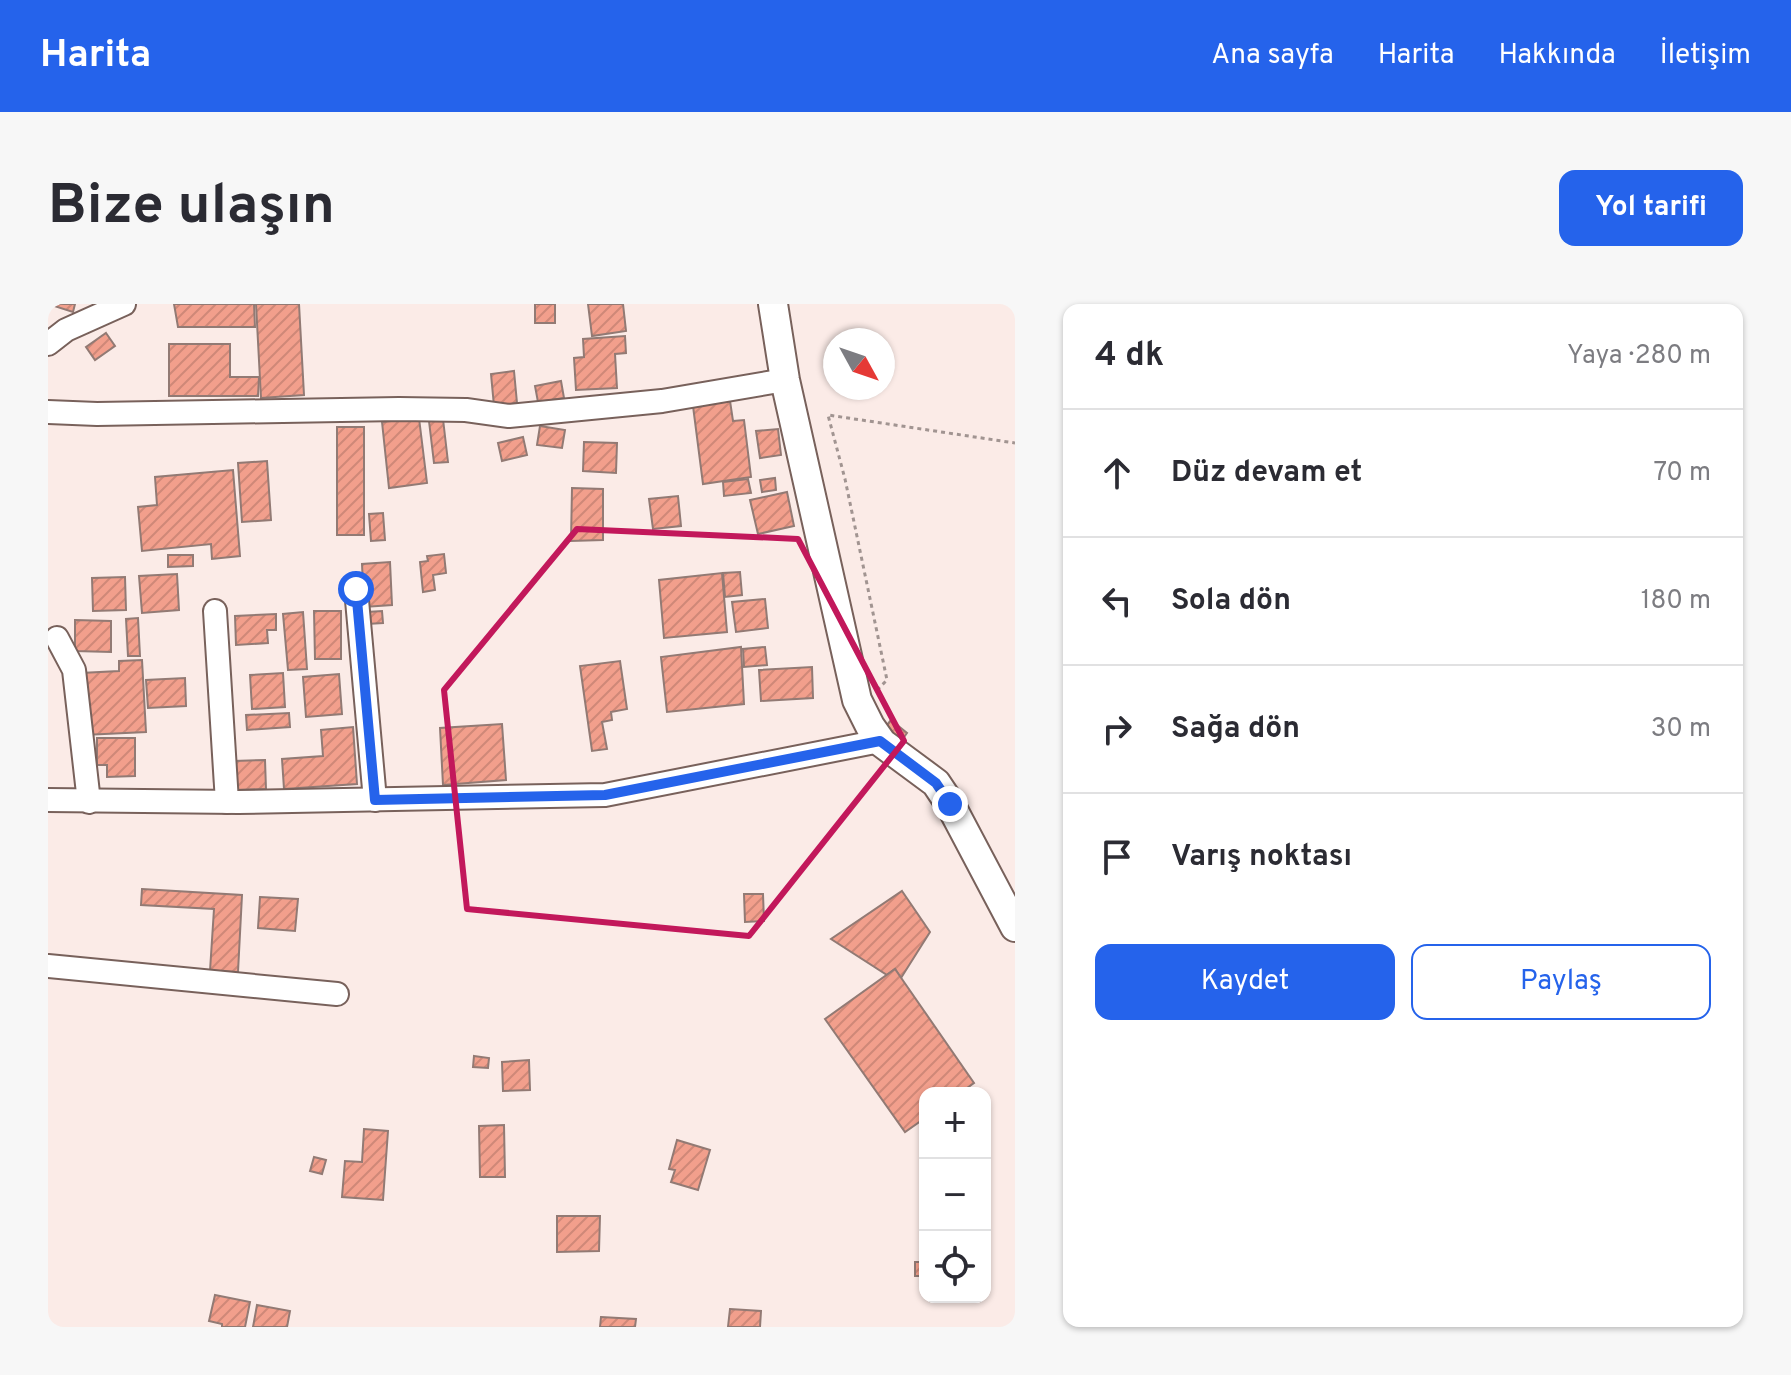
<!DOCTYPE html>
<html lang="tr">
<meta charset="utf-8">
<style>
:root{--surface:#fff;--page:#f7f7f7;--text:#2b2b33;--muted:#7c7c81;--line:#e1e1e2;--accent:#2563eb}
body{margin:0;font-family:Overpass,sans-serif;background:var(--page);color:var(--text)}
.controls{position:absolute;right:24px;bottom:24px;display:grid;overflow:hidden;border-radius:16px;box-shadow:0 2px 6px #0004}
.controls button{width:72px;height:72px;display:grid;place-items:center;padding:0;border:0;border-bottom:2px solid var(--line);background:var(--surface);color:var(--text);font:40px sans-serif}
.compass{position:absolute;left:775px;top:24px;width:72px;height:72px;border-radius:50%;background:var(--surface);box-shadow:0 2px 6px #0004;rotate:130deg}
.stop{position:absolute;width:24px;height:24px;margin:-18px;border:6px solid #2563eb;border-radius:50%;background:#fff}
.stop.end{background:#2563eb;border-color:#fff;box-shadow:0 2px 8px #0008}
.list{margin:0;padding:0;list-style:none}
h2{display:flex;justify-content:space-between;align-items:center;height:104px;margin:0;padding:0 32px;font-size:34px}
h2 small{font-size:26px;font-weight:400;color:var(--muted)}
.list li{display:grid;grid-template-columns:52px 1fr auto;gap:24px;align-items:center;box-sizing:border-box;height:128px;padding:0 32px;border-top:2px solid var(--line)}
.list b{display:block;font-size:30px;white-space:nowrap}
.list em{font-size:26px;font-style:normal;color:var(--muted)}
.actions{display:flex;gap:16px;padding:24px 32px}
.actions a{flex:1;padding:18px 0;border:2px solid var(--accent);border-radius:16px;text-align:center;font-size:28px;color:var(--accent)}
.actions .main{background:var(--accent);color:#fff}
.icon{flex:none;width:44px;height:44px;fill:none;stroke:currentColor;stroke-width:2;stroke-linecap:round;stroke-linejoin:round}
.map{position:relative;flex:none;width:967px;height:1023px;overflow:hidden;border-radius:16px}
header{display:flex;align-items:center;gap:48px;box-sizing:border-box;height:112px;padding:0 40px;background:var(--accent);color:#fff}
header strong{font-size:38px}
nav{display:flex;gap:44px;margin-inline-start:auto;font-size:28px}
.intro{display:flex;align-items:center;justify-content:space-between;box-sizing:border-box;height:192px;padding:0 48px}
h1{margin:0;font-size:56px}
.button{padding:20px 36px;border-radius:16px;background:var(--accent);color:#fff;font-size:28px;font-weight:700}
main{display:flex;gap:48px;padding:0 48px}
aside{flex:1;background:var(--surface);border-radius:16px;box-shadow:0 2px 6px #0004}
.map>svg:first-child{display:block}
.building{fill:url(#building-hatch);stroke:#927a74;stroke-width:2}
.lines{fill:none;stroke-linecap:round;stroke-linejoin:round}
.minor-casing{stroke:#78615b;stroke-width:26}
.tertiary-casing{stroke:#78615b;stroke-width:32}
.path{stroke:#a19491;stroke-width:3;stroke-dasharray:4 4;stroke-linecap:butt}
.minor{stroke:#fff;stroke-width:22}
.tertiary{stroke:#fff;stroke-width:28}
.route{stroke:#2563eb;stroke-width:10}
.marked{fill:none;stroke:#c2185b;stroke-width:6;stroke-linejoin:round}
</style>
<header>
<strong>Harita</strong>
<nav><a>Ana sayfa</a><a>Harita</a><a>Hakkında</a><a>İletişim</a></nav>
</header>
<div class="intro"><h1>Bize ulaşın</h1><a class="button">Yol tarifi</a></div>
<main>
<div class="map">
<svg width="967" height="1023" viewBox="0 0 967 1023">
<defs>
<pattern id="building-hatch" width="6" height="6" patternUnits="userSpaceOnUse" patternTransform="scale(2)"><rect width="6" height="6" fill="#f29f8c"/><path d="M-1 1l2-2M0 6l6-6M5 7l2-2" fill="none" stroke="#cf8878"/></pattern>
</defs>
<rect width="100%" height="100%" fill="#fbebe7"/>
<g class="building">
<path d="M0 0H27L25 8Z"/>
<path d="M126 0H206L207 23H130Z"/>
<path d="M208 0H251L256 91 213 94Z"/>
<rect x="487" y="0" width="20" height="19"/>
<path d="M540 0H575L578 27 544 32Z"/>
<path d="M58 29 67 42 47 56 38 43Z"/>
<path d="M577 32 578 49 567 50 569 84 528 86 526 54 536 53 535 35Z"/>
<path d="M121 40H182V73H211L210 92H121Z"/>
<path d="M466 67 469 99 446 102 443 70Z"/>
<path d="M513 77 516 94 490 98 487 82Z"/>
<path d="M682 97 685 117 696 116 703 173 655 180 645 102Z"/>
<path d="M371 114 379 179 341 184 334 118Z"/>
<path d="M395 115 400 158 386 159 381 117Z"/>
<path d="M492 122 517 126 514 144 489 141Z"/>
<rect x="289" y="123" width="27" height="108"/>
<path d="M730 125 733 151 712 154 708 127Z"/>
<path d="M475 133 479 151 454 157 450 139Z"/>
<path d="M536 138 569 139 568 169 535 167Z"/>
<path d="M219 157 223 216 194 218 190 159Z"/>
<path d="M185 166 192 252 164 255 163 240 94 247 90 203 109 201 107 173Z"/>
<path d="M727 174 728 186 714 188 712 176Z"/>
<path d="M700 175 703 189 676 192 675 178Z"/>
<path d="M524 184 555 185V236L523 237Z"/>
<path d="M739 188 746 222 710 230 702 196Z"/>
<path d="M630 192 633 222 605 225 601 195Z"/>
<path d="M335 209 337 236 323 237 321 210Z"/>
<path d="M396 250 398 269 385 271 387 286 375 288 372 258 380 257 379 252Z"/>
<path d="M120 251H145V262L120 263Z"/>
<path d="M342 258 344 301 316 303 314 260Z"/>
<path d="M692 268 694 291 677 293 675 269Z"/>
<path d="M674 269 679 328 616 334 611 276Z"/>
<path d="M129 270 131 306 94 309 91 272Z"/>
<path d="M77 273 78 306 45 307 44 274Z"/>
<path d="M717 295 720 324 688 328 684 298Z"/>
<path d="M266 307H293V355H267Z"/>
<path d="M334 307 335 319 319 320V308Z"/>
<path d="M255 308 259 365 240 366 235 310Z"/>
<path d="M228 310V326H219L220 339 188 341 187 312Z"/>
<path d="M90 314 92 352H80L78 315Z"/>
<path d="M27 316 63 317V348L27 347Z"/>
<path d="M693 343 696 400 619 408 613 353Z"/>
<path d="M717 343 719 361 696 363 695 345Z"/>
<path d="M94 356 98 428 36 431 33 369 71 367V357Z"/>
<path d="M572 357 579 405 563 408 564 416 554 418 559 445 544 447 532 362Z"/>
<path d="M764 363 765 394 713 397 711 366Z"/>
<path d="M235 369 237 403 204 405 202 371Z"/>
<path d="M291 370 294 410 258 413 255 373Z"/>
<path d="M137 374 138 402 100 404 98 376Z"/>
<path d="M241 409 242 423 199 426 198 411Z"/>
<path d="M843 416 859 429 851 440 834 427Z"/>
<path d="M454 420 458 476 395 481 392 424Z"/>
<path d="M305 423 309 480 236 485 234 455 275 452 273 426Z"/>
<path d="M49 434H87V472L59 473V461H49Z"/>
<path d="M217 456 218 485 187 486 186 457Z"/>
<path d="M94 585 194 591 190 668 162 667 166 605 93 601Z"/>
<path d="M854 587 882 628 853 674 847 665 839 671 783 635Z"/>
<path d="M696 590H715L716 617 697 618Z"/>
<path d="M212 593 250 595 247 627 210 624Z"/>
<path d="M847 665 926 779 912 789H877V814L857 828 777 715Z"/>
<path d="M426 752 441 754 440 764 425 763Z"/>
<path d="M481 756 482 786 455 787 454 758Z"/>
<path d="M456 821 457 873H432L431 822Z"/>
<path d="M316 825 340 827 335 896 294 893 297 857 314 858Z"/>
<path d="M629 836 662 846 650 886 623 878 627 866 621 865Z"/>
<path d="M266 853 278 856 274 870 262 867Z"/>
<path d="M509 912H552L551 947 509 948Z"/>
<rect x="867" y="958" width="10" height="14"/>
<path d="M167 991 202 998 197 1023H174V1020L161 1017Z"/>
<path d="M209 1001 242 1007 239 1023H205Z"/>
<path d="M682 1005 713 1007 712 1023H680Z"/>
<path d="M553 1013 588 1015 587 1023H552Z"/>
</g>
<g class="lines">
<g class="minor-casing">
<g id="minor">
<path d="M0 40 18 26 76 0"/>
<path d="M0 108 49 110 351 105 418 106 461 112 614 97 737 76"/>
<path d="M308 285 327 496"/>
<path d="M167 307 179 498"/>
<path d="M9 334 26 366 41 498"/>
<path d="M0 496 190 498 557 491 832 437"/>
<path d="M0 662 289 690"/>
</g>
</g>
<g class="tertiary-casing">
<path id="tertiary" d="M725 0 737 76 809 396 822 422 834 439 888 479 902 500 967 623"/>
</g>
<path class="path" d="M829 386 839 376 797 175 780 111 967 139"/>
<use href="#minor" class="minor"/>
<use href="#tertiary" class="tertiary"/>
</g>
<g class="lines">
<path class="route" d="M308 285 327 496 557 491 832 437 888 479 902 500"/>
</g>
<path class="marked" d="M529 225 750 235 856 437 701 632 419 605 396 386Z"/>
</svg>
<div class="controls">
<button>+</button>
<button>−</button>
<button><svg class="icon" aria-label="locate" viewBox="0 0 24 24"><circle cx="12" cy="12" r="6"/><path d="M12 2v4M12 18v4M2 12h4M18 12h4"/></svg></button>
</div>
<svg class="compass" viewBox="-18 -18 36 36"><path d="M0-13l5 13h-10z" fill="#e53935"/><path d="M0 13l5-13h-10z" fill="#7c7c81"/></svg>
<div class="stop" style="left:308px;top:285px"></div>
<div class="stop end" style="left:902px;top:500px"></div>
</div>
<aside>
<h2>4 dk<small>Yaya · 280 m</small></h2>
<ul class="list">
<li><svg class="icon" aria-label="ahead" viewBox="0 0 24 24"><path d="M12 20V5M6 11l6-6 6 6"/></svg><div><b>Düz devam et</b></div><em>70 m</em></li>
<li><svg class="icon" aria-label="left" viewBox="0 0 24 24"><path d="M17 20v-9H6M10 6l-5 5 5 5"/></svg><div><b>Sola dön</b></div><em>180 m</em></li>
<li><svg class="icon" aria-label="right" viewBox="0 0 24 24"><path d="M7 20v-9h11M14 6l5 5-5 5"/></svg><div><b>Sağa dön</b></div><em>30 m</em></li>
<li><svg class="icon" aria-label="arrive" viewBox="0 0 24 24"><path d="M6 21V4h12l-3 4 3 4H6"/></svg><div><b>Varış noktası</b></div></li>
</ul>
<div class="actions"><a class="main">Kaydet</a><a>Paylaş</a></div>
</aside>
</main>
